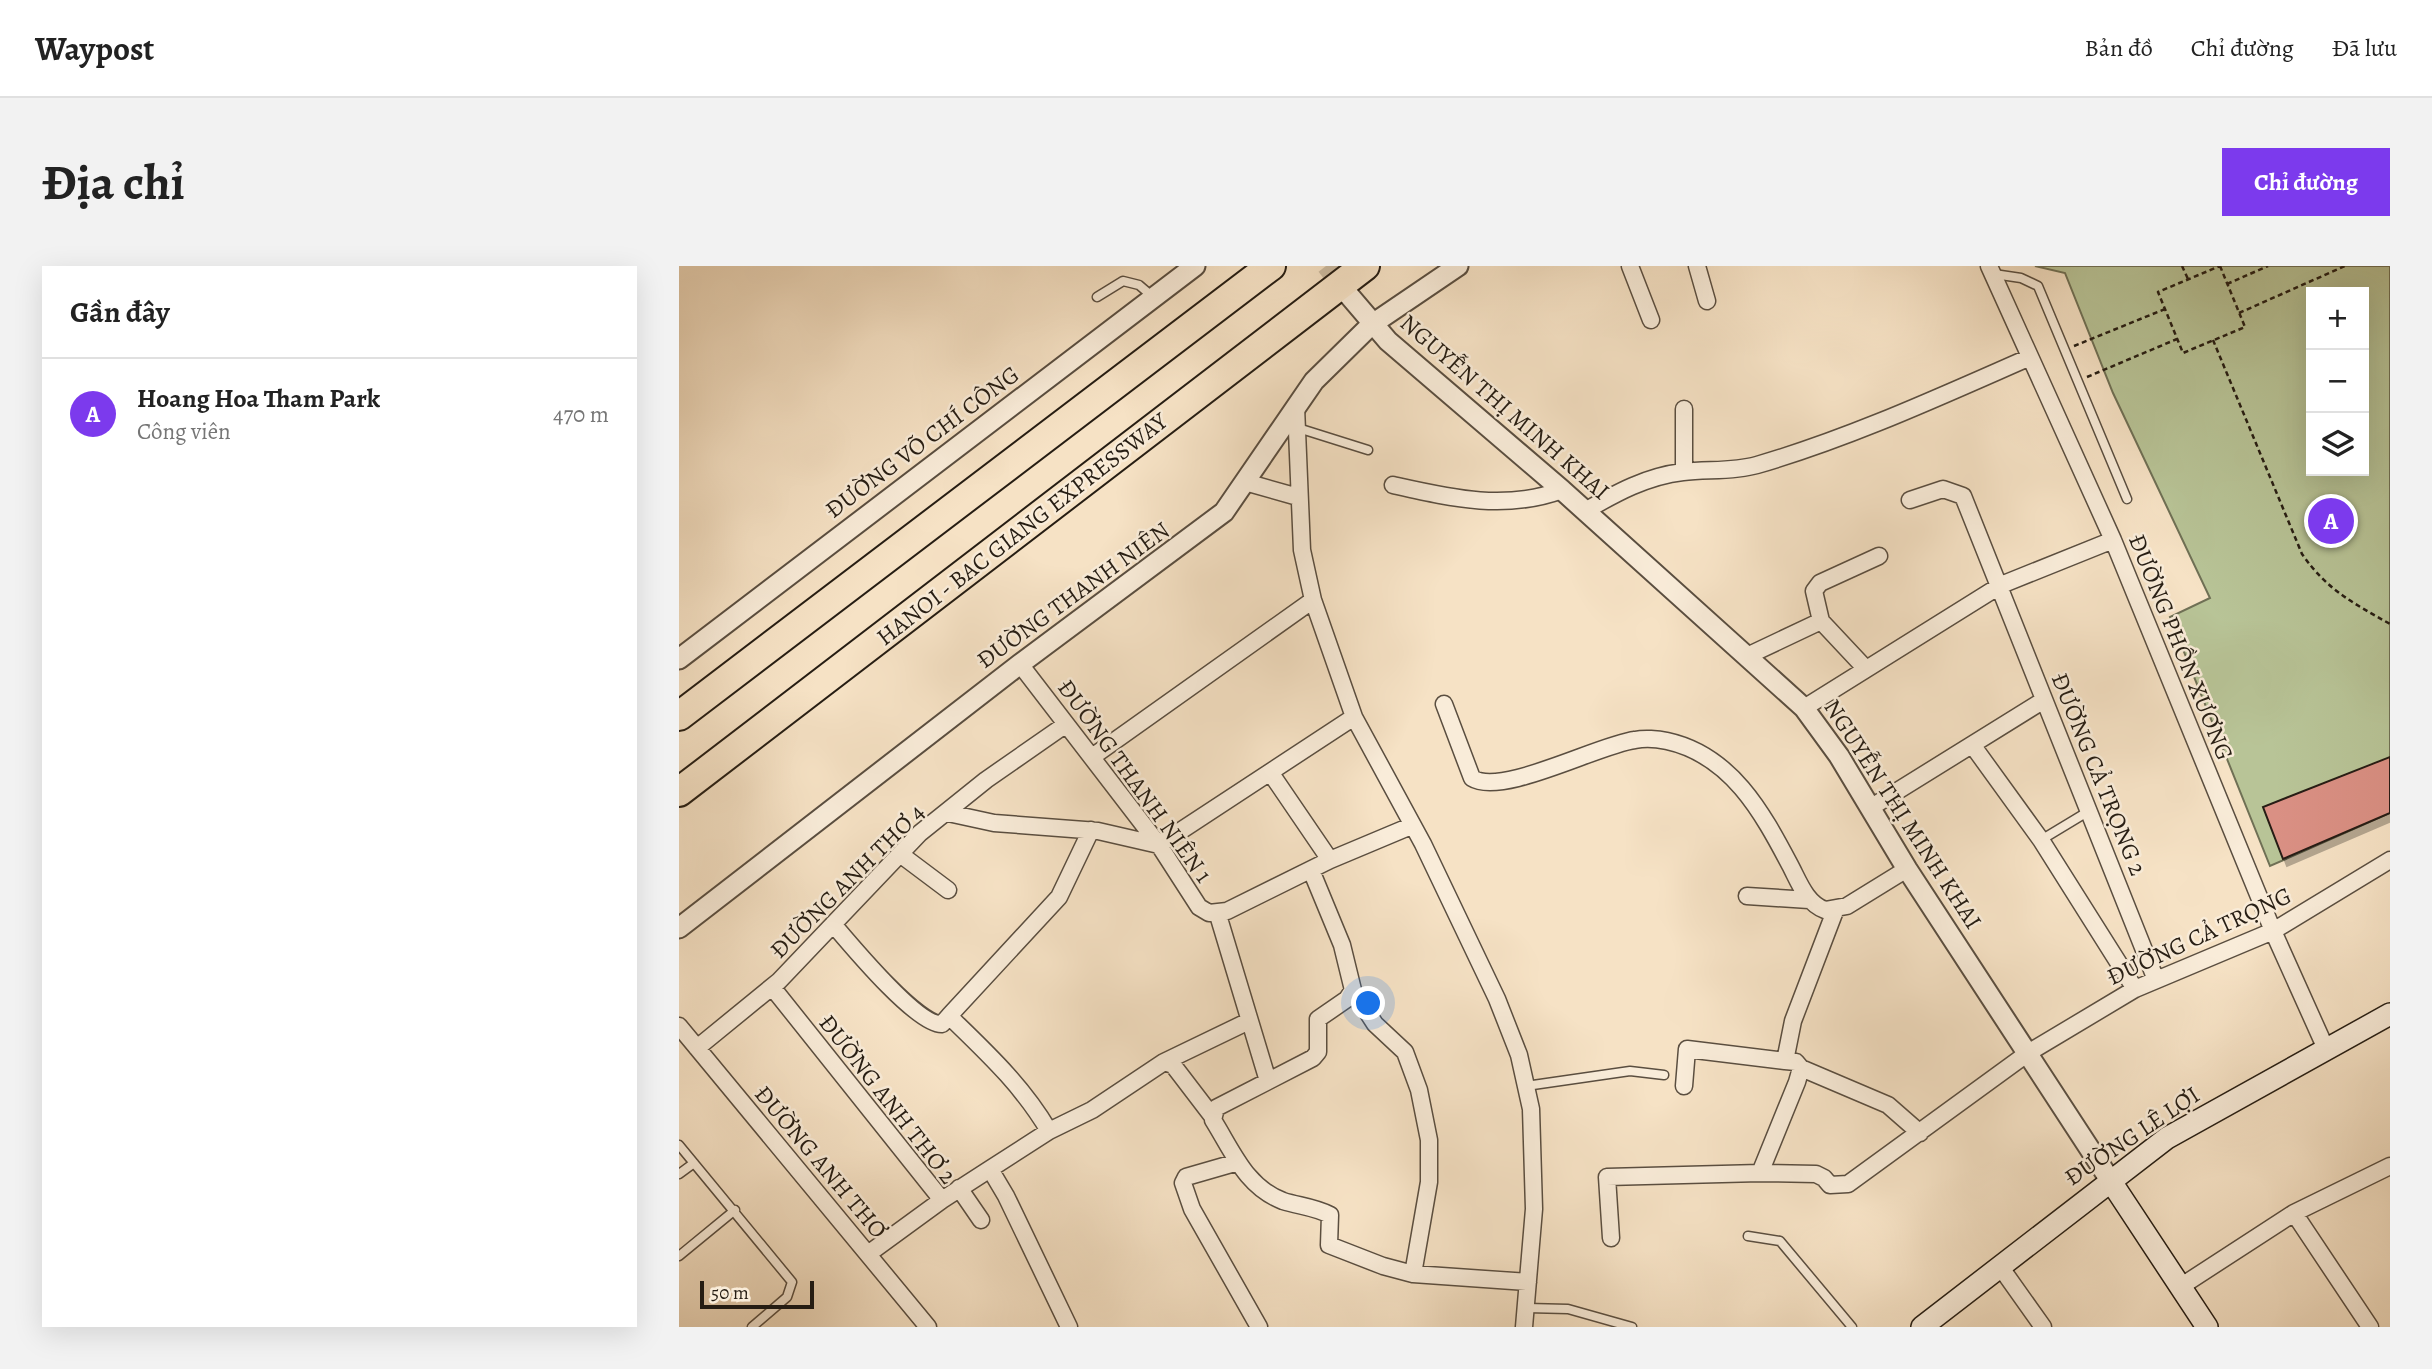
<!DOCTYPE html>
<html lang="vi">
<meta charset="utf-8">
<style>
body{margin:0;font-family:Alegreya,serif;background:#f2f2f2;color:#222}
.controls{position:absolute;right:21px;top:21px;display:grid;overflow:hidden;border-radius:0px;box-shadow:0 7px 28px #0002}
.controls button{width:63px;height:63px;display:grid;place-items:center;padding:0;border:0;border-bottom:2px solid #e0e0e0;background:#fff;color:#222;font:35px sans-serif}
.scale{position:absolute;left:21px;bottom:18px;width:114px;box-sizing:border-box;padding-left:7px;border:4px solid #261d13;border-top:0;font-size:19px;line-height:24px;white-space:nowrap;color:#261d13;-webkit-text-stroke:5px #f9ecd9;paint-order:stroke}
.you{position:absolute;left:690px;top:738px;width:24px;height:24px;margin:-18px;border:5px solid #fff;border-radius:50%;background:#1a73e8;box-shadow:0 0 0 10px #1a73e833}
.badge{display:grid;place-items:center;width:46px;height:46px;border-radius:50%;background:#7c3aed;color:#fff;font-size:23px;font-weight:700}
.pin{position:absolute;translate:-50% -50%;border:4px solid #fff;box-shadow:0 2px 7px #0006}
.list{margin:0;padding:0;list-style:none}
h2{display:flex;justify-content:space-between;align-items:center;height:91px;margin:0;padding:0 28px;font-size:30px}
h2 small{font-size:23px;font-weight:400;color:#767676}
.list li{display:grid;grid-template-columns:46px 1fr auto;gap:21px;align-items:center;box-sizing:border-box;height:112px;padding:0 28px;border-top:2px solid #e0e0e0}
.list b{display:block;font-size:26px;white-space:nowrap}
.list p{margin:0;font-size:23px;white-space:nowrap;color:#767676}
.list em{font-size:23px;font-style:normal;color:#767676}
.icon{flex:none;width:38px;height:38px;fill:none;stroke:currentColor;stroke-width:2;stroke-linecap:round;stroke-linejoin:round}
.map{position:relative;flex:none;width:1711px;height:1061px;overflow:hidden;border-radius:0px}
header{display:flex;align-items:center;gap:42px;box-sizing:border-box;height:98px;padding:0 35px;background:#fff;border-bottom:2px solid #e0e0e0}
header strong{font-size:33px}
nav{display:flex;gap:38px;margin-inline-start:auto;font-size:24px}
.intro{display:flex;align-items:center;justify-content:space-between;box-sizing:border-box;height:168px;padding:0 42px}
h1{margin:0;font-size:49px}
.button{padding:18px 32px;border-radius:0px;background:#7c3aed;color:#fff;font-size:24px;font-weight:700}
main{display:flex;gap:42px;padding:0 42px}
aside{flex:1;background:#fff;border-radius:0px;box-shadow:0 7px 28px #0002}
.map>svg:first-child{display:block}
.green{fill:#b8c497;stroke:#6f7055;stroke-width:2;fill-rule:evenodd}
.building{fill:#da9084;stroke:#261d13;stroke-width:2;filter:url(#shadow)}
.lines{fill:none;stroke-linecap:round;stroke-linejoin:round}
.tertiary-tunnel{stroke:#ccbba1;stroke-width:19;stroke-dasharray:19 10;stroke-linecap:butt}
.service-casing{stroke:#5a4e40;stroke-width:11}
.minor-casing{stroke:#5a4e40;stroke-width:19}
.tertiary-casing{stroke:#5a4e40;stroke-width:23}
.secondary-casing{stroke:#261d13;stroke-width:24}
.motorway-casing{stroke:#261d13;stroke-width:32}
.path{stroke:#261d13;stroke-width:2.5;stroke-dasharray:5 3.5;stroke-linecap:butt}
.service{stroke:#f9ecd9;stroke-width:8}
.minor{stroke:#f9ecd9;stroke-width:16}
.tertiary{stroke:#f9ecd9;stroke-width:19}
.secondary{stroke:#f9ecd9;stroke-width:21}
.motorway{stroke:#f6e2c5;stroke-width:28}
.labels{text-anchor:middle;stroke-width:5;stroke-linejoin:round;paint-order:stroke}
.street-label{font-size:24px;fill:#261d13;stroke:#f9ecd9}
</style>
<header>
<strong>Waypost</strong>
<nav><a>Bản đồ</a><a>Chỉ đường</a><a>Đã lưu</a></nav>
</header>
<div class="intro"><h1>Địa chỉ</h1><a class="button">Chỉ đường</a></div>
<main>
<aside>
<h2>Gần đây<small></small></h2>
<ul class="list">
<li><span class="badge">A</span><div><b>Hoang Hoa Tham Park</b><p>Công viên</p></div><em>470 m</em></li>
</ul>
</aside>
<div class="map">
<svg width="1711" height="1061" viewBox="0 0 1711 1061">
<defs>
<filter id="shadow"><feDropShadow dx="4" dy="7" stdDeviation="0" flood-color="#0004"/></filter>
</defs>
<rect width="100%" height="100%" fill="#f6e2c5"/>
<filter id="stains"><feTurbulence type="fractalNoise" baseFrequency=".00286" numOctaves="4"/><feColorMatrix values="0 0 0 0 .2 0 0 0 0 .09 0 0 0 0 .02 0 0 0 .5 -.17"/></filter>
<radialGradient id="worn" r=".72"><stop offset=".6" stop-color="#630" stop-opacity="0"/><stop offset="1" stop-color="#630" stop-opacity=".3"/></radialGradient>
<!-- green -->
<path class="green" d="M1356,0H1711V547L1591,600L1491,351L1531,332L1434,127L1386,7ZM1632,26H1685V205H1632Z"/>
<!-- building -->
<path class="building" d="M1711,491V547L1604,593L1584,541Z"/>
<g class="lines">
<!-- tertiary-tunnel -->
<path class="tertiary-tunnel" d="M647,0L668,27"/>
<!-- service casing -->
<g class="service-casing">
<path id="service" d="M1315,8L1342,12L1359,20L1448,233
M418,31L444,15L460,19L474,31
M619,162L689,184
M1362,574L1410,545
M847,820L951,805L985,809
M0,879L113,1016L108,1031L73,1061
M0,908L15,897
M1069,970L1101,975L1173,1061
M0,990L56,944
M848,1042L889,1043L953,1061"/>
</g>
<!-- minor casing -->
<g class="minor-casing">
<path id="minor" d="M951,0L972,54
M1018,0L1028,35
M1310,0L1434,274L1594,665L1647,783
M617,141L623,284L634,334L675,451L744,578L818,733L840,789L852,843L855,943L845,1061
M1005,206V143
M566,216L619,231
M714,219C772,232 826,245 883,224
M1231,234L1264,223L1284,230L1477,714
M906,245C937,227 968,210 1004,206C1028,203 1054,206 1078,199C1171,172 1260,131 1349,92
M1068,390L1142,355
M341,398L480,579L520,641L530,647L548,645L651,594L732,560
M1187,403L1142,355L1135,325L1141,317L1200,290
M765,438L793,512C823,531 921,478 956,474C965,472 979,473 988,475C1052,489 1083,546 1111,599C1120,616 1127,637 1146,644L1168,640L1228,603
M1125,442L1322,319L1434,274
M1294,480L1362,574L1456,723
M413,491L634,334
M591,506L651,594
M1191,542L1365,434
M269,547L315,557L419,565L480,579L675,451
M221,588L269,624
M632,604L663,679L674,724L668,733L639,753V786L634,792L537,842L534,854C554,886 567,921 604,935C620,940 636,941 651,949L650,979L704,1000L734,1008L849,1016
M1068,630L1130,634
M539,649L589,815
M154,658C171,678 239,760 263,758L270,750C307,786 343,819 370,865L311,903
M93,721L263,934L189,988
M674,724L696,758L726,786L740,824L750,874V916L734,1008
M270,750L380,631L412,564
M0,760L249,1061
M18,782L100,715L241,567L307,514L386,459
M485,796L570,755
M1122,802L1209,839L1241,867
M1005,820L1008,783L1106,795
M370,865L413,844L485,796L494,799L533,850
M559,896L507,911L504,917L513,943L580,1061
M1081,907L1118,816L1122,802L1117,796L1106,795L1114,755L1156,645
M280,922L302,954
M263,934L311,903L327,930L390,1061
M1615,947L1691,1061
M932,972L928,911L1081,907L1137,908L1145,912L1151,919L1169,918L1349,787L1456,723L1594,665L1711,594
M1320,999L1364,1061
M1501,1021L1615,947L1711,900"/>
</g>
<!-- tertiary casing -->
<g class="tertiary-casing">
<path id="tertiary" d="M668,27L709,75L883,224L1125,442L1160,490L1228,603L1431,914
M0,393L516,0
M0,662L341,398L545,246L635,115L692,59L779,0"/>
</g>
<!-- secondary casing -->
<g class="secondary-casing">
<path id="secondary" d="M1431,914L1528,1061
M1243,1061L1488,872L1711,748"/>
</g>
<!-- motorway casing -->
<g class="motorway-casing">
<path id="motorway" d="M0,450L592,0
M0,526L686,0"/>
</g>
<!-- path -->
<path class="path" d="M1503,0L1509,13
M1541,0L1566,61L1504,87L1479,26Z
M1548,18L1589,0
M1560,47L1666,0
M1534,74L1623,288C1648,324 1674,337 1711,358
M1395,80L1486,43
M1408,111L1498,73"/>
<!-- service -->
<use href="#service" class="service"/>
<!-- minor -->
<use href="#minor" class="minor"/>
<!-- tertiary -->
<use href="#tertiary" class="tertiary"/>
<!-- secondary -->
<use href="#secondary" class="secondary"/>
<!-- motorway -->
<use href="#motorway" class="motorway"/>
</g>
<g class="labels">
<!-- street labels -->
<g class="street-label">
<text transform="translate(826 141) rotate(41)" y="8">NGUYỄN THỊ MINH KHAI</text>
<text transform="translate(243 176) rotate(-37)" y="8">ĐƯỜNG VÕ CHÍ CÔNG</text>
<text transform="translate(343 263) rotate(-38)" y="8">HANOI - BAC GIANG EXPRESSWAY</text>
<text transform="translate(394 329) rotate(-36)" y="8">ĐƯỜNG THANH NIÊN</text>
<text transform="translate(1502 381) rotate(68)" y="8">ĐƯỜNG PHỒN XƯƠNG</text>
<text transform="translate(1420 508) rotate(68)" y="8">ĐƯỜNG CẢ TRỌNG 2</text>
<text transform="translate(456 515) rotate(54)" y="8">ĐƯỜNG THANH NIÊN 1</text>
<text transform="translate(1224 548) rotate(57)" y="8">NGUYỄN THỊ MINH KHAI</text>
<text transform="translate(168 615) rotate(-45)" y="8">ĐƯỜNG ANH THƠ 4</text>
<text transform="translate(1520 670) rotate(-25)" y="8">ĐƯỜNG CẢ TRỌNG</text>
<text transform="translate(209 833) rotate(52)" y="8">ĐƯỜNG ANH THƠ 2</text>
<text transform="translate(1453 870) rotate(-34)" y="8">ĐƯỜNG LÊ LỢI</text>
<text transform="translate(142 896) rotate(50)" y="8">ĐƯỜNG ANH THƠ</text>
</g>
</g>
<rect width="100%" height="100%" filter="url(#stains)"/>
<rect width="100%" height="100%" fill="url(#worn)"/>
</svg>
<div class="controls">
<button>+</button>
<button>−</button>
<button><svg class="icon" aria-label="layers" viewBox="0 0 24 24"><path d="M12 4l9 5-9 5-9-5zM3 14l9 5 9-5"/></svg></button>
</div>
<div class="scale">50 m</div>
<div class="you"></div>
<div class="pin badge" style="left:1652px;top:255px">A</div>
</div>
</main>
